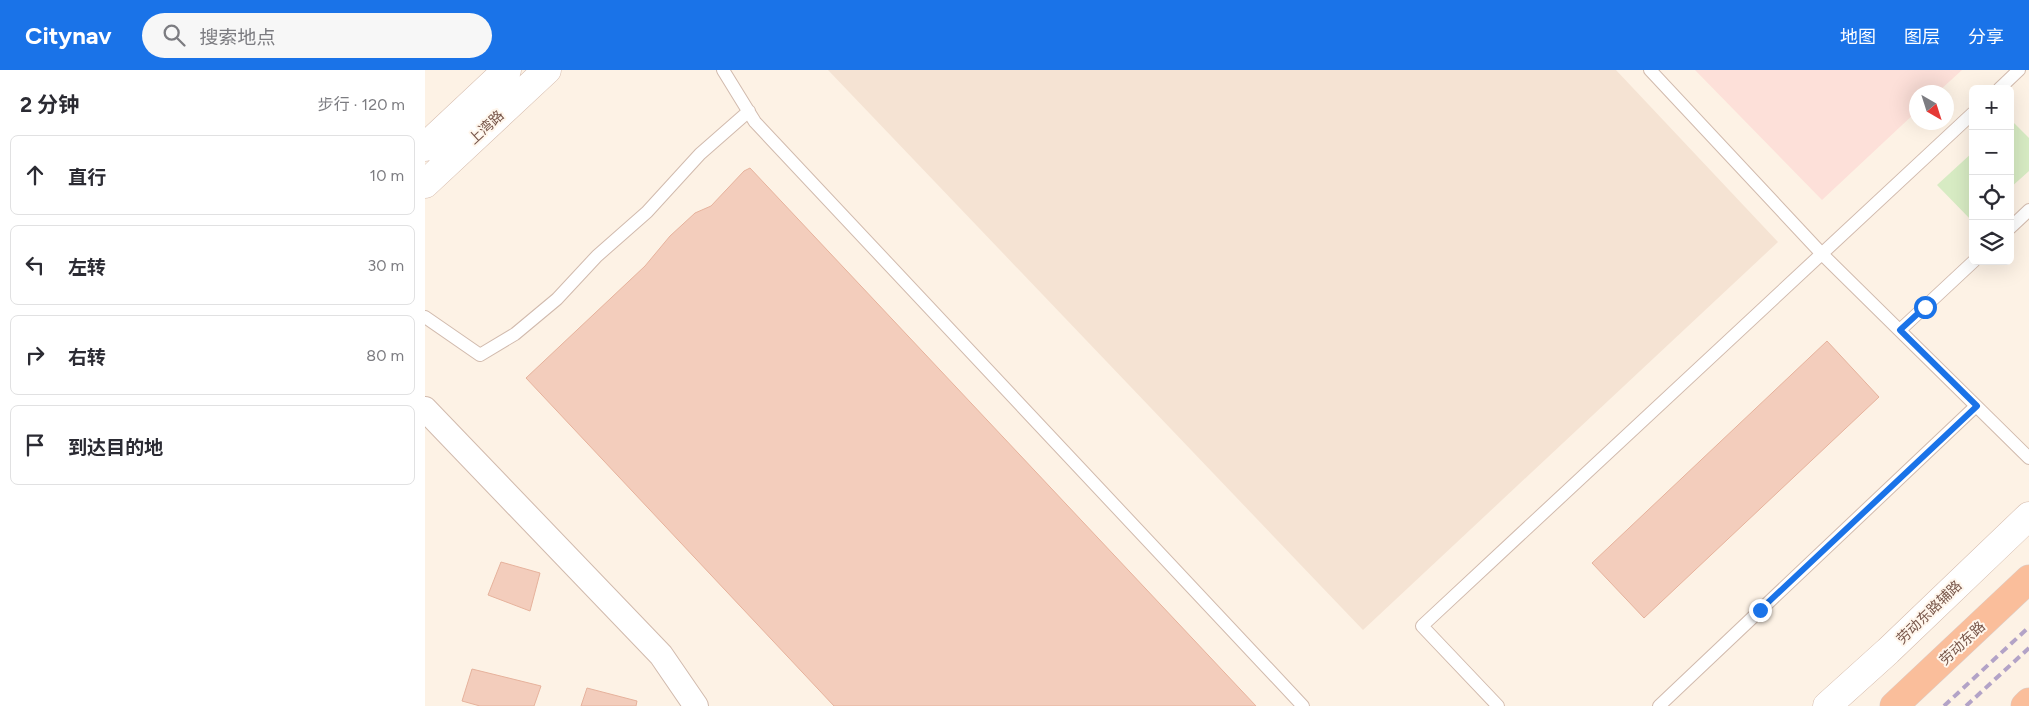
<!DOCTYPE html>
<html lang="zh">
<meta charset="utf-8">
<style>
body{margin:0;font-family:Figtree,"Noto Sans SC",sans-serif;background:#f7f7f7;color:#2b2b33}
.controls{position:absolute;right:15px;top:15px;display:grid;overflow:hidden;border-radius:8px;box-shadow:0 5px 20px #0002}
.controls button{width:45px;height:45px;display:grid;place-items:center;padding:0;border:0;border-bottom:1px solid #e1e1e2;background:#fff;color:#2b2b33;font:25px sans-serif}
.compass{position:absolute;left:1484px;top:15px;width:45px;height:45px;border-radius:50%;background:#fff;box-shadow:0 5px 20px #0002;rotate:141deg}
.stop{position:absolute;width:15px;height:15px;margin:-11px;border:4px solid #1a73e8;border-radius:50%;background:#fff}
.stop.end{background:#1a73e8;border-color:#fff;box-shadow:0 1px 5px #0008}
.list{margin:0;padding:0;list-style:none}
h2{display:flex;justify-content:space-between;align-items:center;height:65px;margin:0;padding:0 20px;font-size:21px}
h2 small{font-size:16px;font-weight:400;color:#7c7c81}
.list li{display:grid;grid-template-columns:32px 1fr auto;gap:15px;align-items:center;box-sizing:border-box;height:80px;margin:0 10px 10px;padding:0 10px;border:1px solid #e1e1e2;border-radius:8px}
.list b{display:block;font-size:19px;white-space:nowrap}
.list em{font-size:16px;font-style:normal;color:#7c7c81}
.icon{flex:none;width:28px;height:28px;fill:none;stroke:currentColor;stroke-width:2;stroke-linecap:round;stroke-linejoin:round}
.map{position:relative;flex:none;width:1604px;height:636px;overflow:hidden}
header{display:flex;align-items:center;gap:30px;box-sizing:border-box;height:70px;padding:0 25px;background:#1a73e8;color:#fff}
header strong{font-size:24px}
nav{display:flex;gap:28px;margin-inline-start:auto;font-size:18px}
.search{width:350px;height:45px;background:#f7f7f7;display:flex;align-items:center;gap:12px;box-sizing:border-box;padding:0 18px;border-radius:28px;color:#7c7c81;font-size:19px}
main{display:flex}
aside{flex:1;background:#fff}
.map>svg:first-child{display:block}
.residential{fill:#f5e3d3}
.commercial{fill:#fde0d9}
.green{fill:#d7ebc3}
.building{fill:#f3cdbc;stroke:#e6b29c}
.lines{fill:none;stroke-linecap:round;stroke-linejoin:round}
.service-casing{stroke:#d1baad;stroke-width:14}
.minor-casing{stroke:#d1baad;stroke-width:26}
.secondary-casing{stroke:#d4baab;stroke-width:29}
.trunk-casing{stroke:#d9cfcc;stroke-width:29}
.service{stroke:#fff;stroke-width:12}
.minor{stroke:#fff;stroke-width:24}
.secondary{stroke:#fff;stroke-width:28}
.trunk{stroke:#fabe9b;stroke-width:28}
.rail{stroke:#b3a3c7;stroke-width:4;stroke-dasharray:8 5;stroke-linecap:butt}
.route{stroke:#1a73e8;stroke-width:6}
.labels{text-anchor:middle;stroke-width:4;stroke-linejoin:round;paint-order:stroke}
.street-label{font-size:14px;fill:#775549;stroke:#fff6ec}
</style>
<header>
<strong>Citynav</strong>
<div class="search"><svg class="icon" aria-label="search" viewBox="0 0 24 24"><circle cx="10" cy="10" r="6"/><path d="M15 15l6 6"/></svg>搜索地点</div>
<nav><a>地图</a><a>图层</a><a>分享</a></nav>
</header>
<main>
<aside>
<h2>2 分钟<small>步行 · 120 m</small></h2>
<ul class="list">
<li><svg class="icon" aria-label="ahead" viewBox="0 0 24 24"><path d="M12 20V5M6 11l6-6 6 6"/></svg><div><b>直行</b></div><em>10 m</em></li>
<li><svg class="icon" aria-label="left" viewBox="0 0 24 24"><path d="M17 20v-9H6M10 6l-5 5 5 5"/></svg><div><b>左转</b></div><em>30 m</em></li>
<li><svg class="icon" aria-label="right" viewBox="0 0 24 24"><path d="M7 20v-9h11M14 6l5 5-5 5"/></svg><div><b>右转</b></div><em>80 m</em></li>
<li><svg class="icon" aria-label="arrive" viewBox="0 0 24 24"><path d="M6 21V4h12l-3 4 3 4H6"/></svg><div><b>到达目的地</b></div></li>
</ul>
</aside>
<div class="map">
<svg width="1604" height="636" viewBox="0 0 1604 636">
<rect width="100%" height="100%" fill="#fdf2e5"/>
<!-- residential -->
<path class="residential" d="M403,0H1191L1353,172L938,560Z"/>
<!-- commercial -->
<path class="commercial" d="M1270,0H1537L1513,22H1492L1491,42L1397,130Z"/>
<!-- green -->
<path class="green" d="M1585,49L1604,68V101L1585,118Z
M1548,82V152L1512,115Z"/>
<!-- building -->
<path class="building" d="M325,98L831,636H409L101,308L220,196L245,166L270,143L286,136L319,101Z
M1402,271L1454,327L1219,548L1167,493Z
M76,492L115,503L105,541L63,525Z
M47,599L116,616L109,636H55L37,631Z
M162,618L212,631L211,636H156Z"/>
<g class="lines">
<!-- service casing -->
<g class="service-casing">
<path id="service" d="M298,0L330,52L878,636
M1225,0L1397,184L1604,388
M1574,19L1594,0
M1585,158L1604,140
M0,247L55,285L90,264L132,229L172,186L222,142L275,84L324,41
M1475,260L1549,191
M1073,636L997,556L1548,43
M1234,636L1551,336"/>
</g>
<!-- minor casing -->
<g class="minor-casing">
<path id="minor" d="M0,339L236,585L271,636"/>
</g>
<!-- secondary casing -->
<g class="secondary-casing">
<path id="secondary" d="M0,77L82,0
M0,114L122,0
M1402,636L1463,581L1604,446"/>
</g>
<!-- trunk casing -->
<g class="trunk-casing">
<path id="trunk" d="M1469,636L1604,509
M1600,636L1604,632"/>
</g>
<!-- service -->
<use href="#service" class="service"/>
<!-- minor -->
<use href="#minor" class="minor"/>
<!-- secondary -->
<use href="#secondary" class="secondary"/>
<!-- trunk -->
<use href="#trunk" class="trunk"/>
<!-- rail -->
<path class="rail" d="M1519,636L1604,557
M1541,636L1604,578"/>
</g>
<g class="lines">
<!-- route -->
<path class="route" d="M1335,540L1552,336L1475,260L1500,237"/>
</g>
<g class="labels">
<!-- street labels -->
<g class="street-label">
<text transform="translate(61 57) rotate(-43)" y="5">上湾路</text>
<text transform="translate(1504 542) rotate(-44)" y="5">劳动东路辅路</text>
<text transform="translate(1537 573) rotate(-43)" y="5">劳动东路</text>
</g>
</g>
</svg>
<div class="controls">
<button>+</button>
<button>−</button>
<button><svg class="icon" aria-label="locate" viewBox="0 0 24 24"><circle cx="12" cy="12" r="6"/><path d="M12 2v4M12 18v4M2 12h4M18 12h4"/></svg></button>
<button><svg class="icon" aria-label="layers" viewBox="0 0 24 24"><path d="M12 4l9 5-9 5-9-5zM3 14l9 5 9-5"/></svg></button>
</div>
<svg class="compass" viewBox="-18 -18 36 36"><path d="M0-13l5 13h-10z" fill="#e53935"/><path d="M0 13l5-13h-10z" fill="#7c7c81"/></svg>
<div class="stop" style="left:1500px;top:237px"></div>
<div class="stop end" style="left:1335px;top:540px"></div>
</div>
</main>
